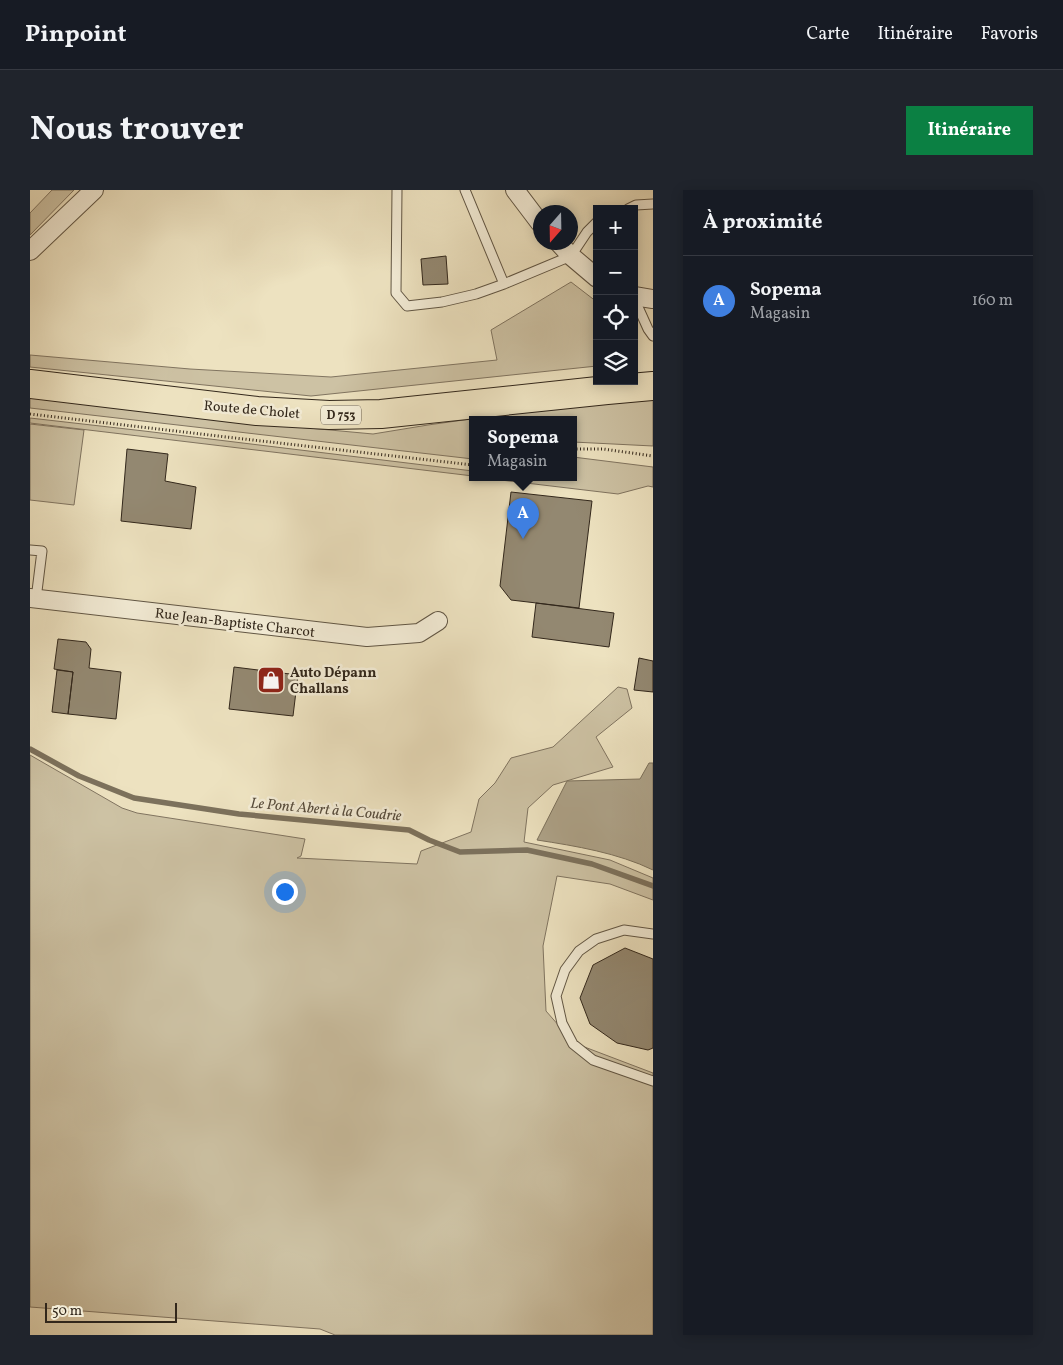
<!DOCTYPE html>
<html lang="fr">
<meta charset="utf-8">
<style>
body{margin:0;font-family:Vollkorn,serif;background:#20242c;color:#f1f3f6}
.controls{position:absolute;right:15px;top:15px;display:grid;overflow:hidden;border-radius:0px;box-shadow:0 2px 12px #0003}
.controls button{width:45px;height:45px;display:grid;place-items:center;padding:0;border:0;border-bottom:1px solid #363941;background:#171b24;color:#f1f3f6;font:25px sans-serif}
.compass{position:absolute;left:503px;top:15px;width:45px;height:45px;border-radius:50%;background:#171b24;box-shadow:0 2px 12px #0003;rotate:200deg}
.scale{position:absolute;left:15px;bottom:12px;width:132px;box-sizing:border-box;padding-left:5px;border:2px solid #32271b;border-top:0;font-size:14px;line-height:18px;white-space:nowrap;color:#32271b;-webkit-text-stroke:4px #f3ecd6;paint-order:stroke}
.you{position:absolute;left:254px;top:701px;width:18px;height:18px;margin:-12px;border:4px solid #fff;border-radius:50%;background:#1a73e8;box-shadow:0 0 0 8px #1a73e833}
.badge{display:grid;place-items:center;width:32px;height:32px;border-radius:50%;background:#0b8043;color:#fff;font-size:16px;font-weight:700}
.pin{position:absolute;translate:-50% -41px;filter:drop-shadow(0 1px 2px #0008)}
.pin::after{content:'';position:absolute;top:26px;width:18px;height:15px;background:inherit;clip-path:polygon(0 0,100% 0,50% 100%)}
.popup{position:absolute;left:439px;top:226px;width:108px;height:65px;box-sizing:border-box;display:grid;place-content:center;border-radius:0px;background:#171b24;filter:drop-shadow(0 1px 4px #0005);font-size:16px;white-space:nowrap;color:#9ea1a6}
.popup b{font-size:19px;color:#f1f3f6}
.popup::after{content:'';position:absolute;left:50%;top:100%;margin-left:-10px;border:10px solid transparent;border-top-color:#171b24}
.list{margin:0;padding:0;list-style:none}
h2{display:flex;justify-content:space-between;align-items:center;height:65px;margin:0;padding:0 20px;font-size:21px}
h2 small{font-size:16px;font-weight:400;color:#9ea1a6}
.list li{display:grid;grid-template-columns:32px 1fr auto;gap:15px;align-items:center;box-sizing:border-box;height:90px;padding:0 20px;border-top:1px solid #363941}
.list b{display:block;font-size:19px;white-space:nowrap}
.list p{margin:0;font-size:16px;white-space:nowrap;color:#9ea1a6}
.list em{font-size:16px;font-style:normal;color:#9ea1a6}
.icon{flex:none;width:28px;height:28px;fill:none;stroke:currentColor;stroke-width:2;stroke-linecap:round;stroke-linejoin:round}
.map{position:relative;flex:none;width:623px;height:1145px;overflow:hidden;border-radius:0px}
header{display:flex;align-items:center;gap:30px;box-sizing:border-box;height:70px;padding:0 25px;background:#171b24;border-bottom:1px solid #363941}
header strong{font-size:24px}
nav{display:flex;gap:28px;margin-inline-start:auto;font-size:18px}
.intro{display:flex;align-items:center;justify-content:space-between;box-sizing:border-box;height:120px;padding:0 30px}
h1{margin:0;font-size:35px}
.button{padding:12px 22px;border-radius:0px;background:#0b8043;color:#fff;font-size:18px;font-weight:700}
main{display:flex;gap:30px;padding:0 30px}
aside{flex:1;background:#171b24;border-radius:0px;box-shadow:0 2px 12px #0003}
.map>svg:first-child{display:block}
.green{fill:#cdc2a4;stroke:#807460}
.water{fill:#ada288;stroke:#7c715c}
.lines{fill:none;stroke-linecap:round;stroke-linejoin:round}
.stream{stroke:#7c715c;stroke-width:5.5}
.building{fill:#938871;stroke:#32271b}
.service-casing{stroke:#615644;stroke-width:11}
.minor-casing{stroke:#615644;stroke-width:20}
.primary-casing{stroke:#32271b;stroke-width:30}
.path{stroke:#32271b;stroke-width:3;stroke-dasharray:1 2.5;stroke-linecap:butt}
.service{stroke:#f3ecd6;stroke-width:9}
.minor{stroke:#f3ecd6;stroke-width:18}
.primary{stroke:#ede2c0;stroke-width:28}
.labels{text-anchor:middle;stroke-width:5;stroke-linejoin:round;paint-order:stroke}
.shield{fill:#f3ecd6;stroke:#6c6253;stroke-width:1}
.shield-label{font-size:12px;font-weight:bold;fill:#32271b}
.street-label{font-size:14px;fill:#32271b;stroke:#f3ecd6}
.poi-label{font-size:14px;font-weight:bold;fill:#32271b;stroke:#f3ecd6;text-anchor:start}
.water-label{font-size:15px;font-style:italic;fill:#574c3c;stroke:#f3ecd6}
</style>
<header>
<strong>Pinpoint</strong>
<nav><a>Carte</a><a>Itinéraire</a><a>Favoris</a></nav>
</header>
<div class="intro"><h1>Nous trouver</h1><a class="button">Itinéraire</a></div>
<main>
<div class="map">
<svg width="623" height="1145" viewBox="0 0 623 1145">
<rect width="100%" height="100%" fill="#ede2c0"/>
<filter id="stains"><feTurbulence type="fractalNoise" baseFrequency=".004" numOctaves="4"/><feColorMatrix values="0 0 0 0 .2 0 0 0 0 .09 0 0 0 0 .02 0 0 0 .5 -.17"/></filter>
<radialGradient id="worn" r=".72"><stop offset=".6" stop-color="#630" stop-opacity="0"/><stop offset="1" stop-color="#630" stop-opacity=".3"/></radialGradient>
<!-- green -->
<path class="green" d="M22,0H44L0,45V23Z
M541,92L567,112V176L281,206L0,177V165L160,179L301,187L467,170L461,140Z
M0,204L257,236L343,244L398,235L533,216L623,209V256L543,252V230H443V269L0,218Z
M0,228L114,241L443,281V286L0,233Z
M0,234L54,240L44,315L0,310Z
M543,267L623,277V297L618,296L588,304L454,288H543Z
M588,497L597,499L602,518L566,547L583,577L523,595L498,618L494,652L580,670L623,688V710L580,694L527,686L513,756L516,821L544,853L623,883V1145H305L290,1139L0,1117V565L92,618L107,623L275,649L271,666L267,668L387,674L391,661L441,642L449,609L465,593L481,568L523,557Z"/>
<!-- water -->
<path class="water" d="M619,573H623V680C588,663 546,656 507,650L537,591L610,589Z"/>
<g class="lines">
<!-- stream -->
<path class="stream" d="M0,559L49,586L104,608L209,624L379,640L399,650L430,662L497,660L562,674L623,696"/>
</g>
<!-- building -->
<path class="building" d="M416,66L418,94L393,95L391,69Z
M97,259L138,264L135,291L166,297L161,339L91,331Z
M481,302L562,311L549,418L481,410L470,396Z
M506,413L584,423L579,457L502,447Z
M28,449L56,452L61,459L59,478L91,482L86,529L38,524L43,482L24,479Z
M609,468L623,471V502L604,500Z
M204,477L268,485L263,526L199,519Z
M27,480L43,482L38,524L22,522Z
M595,758L623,769V858L618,860L587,853L560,834L550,808L563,775Z"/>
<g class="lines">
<!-- service casing -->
<g class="service-casing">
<path id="service" d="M367,0L366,103L377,116L412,112L446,104L474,94L541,66L557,42L567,32
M435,0L474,94
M598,19L606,15L623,14
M604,108L618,139L623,146
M0,360L12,361L6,409
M623,744L594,740L566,749L549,761L535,780L526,806L532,833L543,854L563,870L623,891"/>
</g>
<!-- minor casing -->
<g class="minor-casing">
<path id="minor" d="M485,0L510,33
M528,52L541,66L567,88
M0,61L64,0
M604,106L623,109
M0,408L337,447L389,443L408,431"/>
</g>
<!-- primary casing -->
<g class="primary-casing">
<path id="primary" d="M0,194L227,221L299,225L351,224L577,200L623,196"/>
</g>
<!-- path -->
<path class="path" d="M0,224L205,248L443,275
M543,259H573L623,266"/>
<!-- service -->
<use href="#service" class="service"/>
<!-- minor -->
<use href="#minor" class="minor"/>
<!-- primary -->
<use href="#primary" class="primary"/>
</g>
<!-- icons -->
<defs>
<g id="shop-square" transform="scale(1.4375)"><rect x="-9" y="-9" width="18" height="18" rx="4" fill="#8f2418" stroke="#f3ecd6"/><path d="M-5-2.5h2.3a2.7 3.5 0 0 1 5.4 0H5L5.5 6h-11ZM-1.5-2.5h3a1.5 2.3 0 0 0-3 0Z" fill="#fff"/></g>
</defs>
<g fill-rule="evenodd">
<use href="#shop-square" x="241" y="490"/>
</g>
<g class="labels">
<!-- shield labels -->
<rect class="shield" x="291" y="215.5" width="40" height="19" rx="4"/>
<g class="shield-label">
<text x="311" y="229">D 753</text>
</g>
<!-- street labels -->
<g class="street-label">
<text transform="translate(222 219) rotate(5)" y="5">Route de Cholet</text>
<text transform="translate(205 432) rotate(7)" y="5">Rue Jean-Baptiste Charcot</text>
</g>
<!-- poi labels -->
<g class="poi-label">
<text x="260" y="487">Auto Dépann<tspan x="260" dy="16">Challans</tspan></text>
</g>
<!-- water labels -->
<g class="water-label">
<text transform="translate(296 619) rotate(5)" y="5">Le Pont Abert à la Coudrie</text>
</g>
</g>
<rect width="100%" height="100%" filter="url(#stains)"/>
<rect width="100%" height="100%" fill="url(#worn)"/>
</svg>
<div class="controls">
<button>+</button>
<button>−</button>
<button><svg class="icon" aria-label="locate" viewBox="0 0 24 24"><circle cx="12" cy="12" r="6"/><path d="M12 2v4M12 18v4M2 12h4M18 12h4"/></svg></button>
<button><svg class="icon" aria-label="layers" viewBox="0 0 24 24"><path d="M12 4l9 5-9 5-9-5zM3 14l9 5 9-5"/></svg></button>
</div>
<svg class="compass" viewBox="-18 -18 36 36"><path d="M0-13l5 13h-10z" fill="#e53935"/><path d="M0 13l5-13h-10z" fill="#9ea1a6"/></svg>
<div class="scale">50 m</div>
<div class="you"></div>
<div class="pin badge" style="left:493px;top:349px;background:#3f7fe0">A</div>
<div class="popup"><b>Sopema</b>Magasin</div>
</div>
<aside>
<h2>À proximité<small></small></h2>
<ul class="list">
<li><span class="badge" style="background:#3f7fe0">A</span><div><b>Sopema</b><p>Magasin</p></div><em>160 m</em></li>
</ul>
</aside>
</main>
